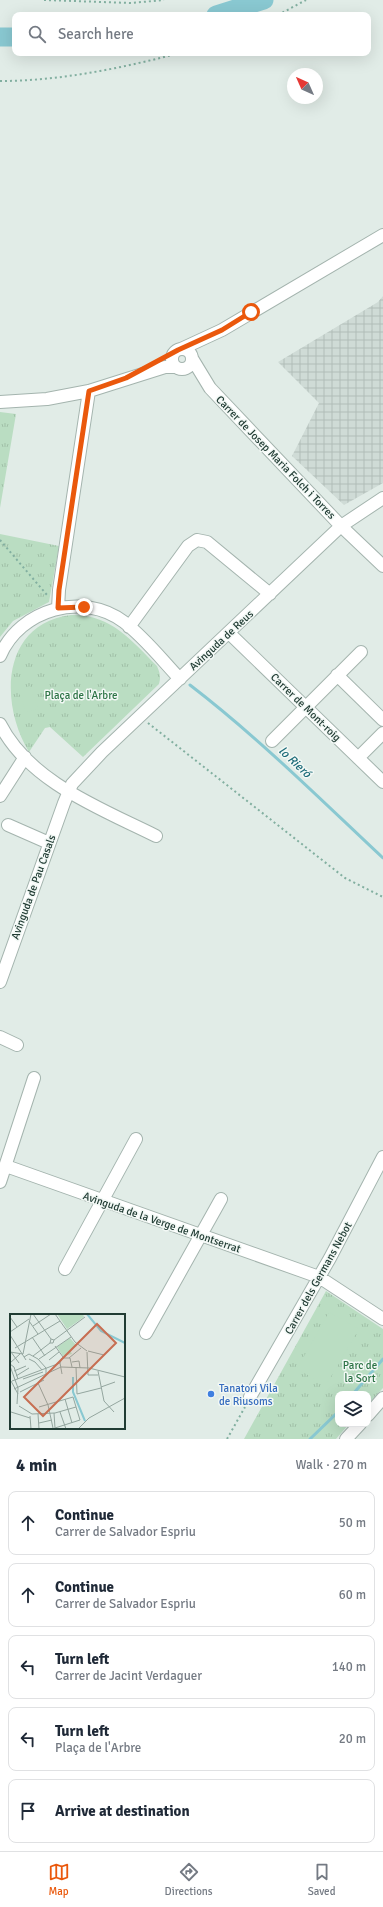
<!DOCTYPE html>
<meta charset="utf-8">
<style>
body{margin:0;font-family:Signika,sans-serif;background:#f2f2f3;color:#1f2937}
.controls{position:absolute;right:12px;bottom:12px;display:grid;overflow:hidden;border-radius:8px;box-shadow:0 4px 16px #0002}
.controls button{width:36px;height:36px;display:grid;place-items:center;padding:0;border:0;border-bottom:1px solid #e0e1e3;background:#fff;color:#1f2937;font:20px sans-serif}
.compass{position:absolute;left:287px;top:68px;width:36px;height:36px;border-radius:50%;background:#fff;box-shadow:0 4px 16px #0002;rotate:315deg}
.stop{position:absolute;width:12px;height:12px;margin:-9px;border:3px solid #ea580c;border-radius:50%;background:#fff}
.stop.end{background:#ea580c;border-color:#fff;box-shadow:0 1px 4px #0008}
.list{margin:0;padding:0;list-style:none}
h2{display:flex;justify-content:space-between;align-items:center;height:52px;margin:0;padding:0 16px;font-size:17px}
h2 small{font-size:13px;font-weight:400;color:#747a83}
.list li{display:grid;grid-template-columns:26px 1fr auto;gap:12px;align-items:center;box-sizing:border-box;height:64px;margin:0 8px 8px;padding:0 8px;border:1px solid #e0e1e3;border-radius:8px}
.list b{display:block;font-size:15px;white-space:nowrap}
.list p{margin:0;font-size:13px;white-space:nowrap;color:#747a83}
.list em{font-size:13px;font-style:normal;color:#747a83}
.icon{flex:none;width:22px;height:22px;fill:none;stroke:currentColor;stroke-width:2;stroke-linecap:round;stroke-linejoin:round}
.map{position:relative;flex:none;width:383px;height:1439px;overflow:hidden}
.search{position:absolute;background:#fff;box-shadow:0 4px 16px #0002;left:12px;right:12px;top:12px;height:44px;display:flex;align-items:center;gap:10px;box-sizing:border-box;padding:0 14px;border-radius:8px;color:#747a83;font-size:15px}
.sheet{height:412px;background:#fff}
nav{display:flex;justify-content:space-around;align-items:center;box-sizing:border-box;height:56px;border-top:1px solid #e0e1e3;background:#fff;font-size:11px;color:#747a83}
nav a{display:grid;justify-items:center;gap:2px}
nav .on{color:#ea580c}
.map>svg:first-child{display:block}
.industrial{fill:url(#industrial-grid)}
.grass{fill:url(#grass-tufts)}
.garden{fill:#baddc2}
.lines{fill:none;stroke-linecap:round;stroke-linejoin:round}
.stream{stroke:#89c8d1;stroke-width:3}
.river{stroke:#89c8d1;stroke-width:19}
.minor-casing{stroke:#a4b4ae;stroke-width:14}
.path{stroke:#82afa0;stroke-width:2;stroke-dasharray:2 3;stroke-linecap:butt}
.minor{stroke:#fff;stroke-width:12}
.route{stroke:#ea580c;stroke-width:5}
.shop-dot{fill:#3f7fe0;stroke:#f2f8f5;stroke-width:1.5}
.labels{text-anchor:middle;stroke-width:3;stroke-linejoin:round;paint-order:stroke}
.street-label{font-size:11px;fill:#213c34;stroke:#f2f8f5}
.park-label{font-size:11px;fill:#2c7345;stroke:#f2f8f5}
.shop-label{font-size:11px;fill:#366cbe;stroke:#f2f8f5;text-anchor:start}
.water-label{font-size:12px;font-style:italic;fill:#1c6b78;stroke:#f2f8f5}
.inset-river{fill:none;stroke:#89c8d1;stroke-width:2}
.inset-road{fill:none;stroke:#94a69f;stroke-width:1}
.view{fill:#c76e52;fill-opacity:0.15;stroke:#c76e52;stroke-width:2}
.inset-edge{fill:none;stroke:#213c34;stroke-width:2}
</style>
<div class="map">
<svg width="383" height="1439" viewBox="0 0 383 1439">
<defs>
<pattern id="industrial-grid" width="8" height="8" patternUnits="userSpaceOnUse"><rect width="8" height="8" fill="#cfdbd6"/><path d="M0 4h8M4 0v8" fill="none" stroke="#b1bdb8"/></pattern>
<pattern id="grass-tufts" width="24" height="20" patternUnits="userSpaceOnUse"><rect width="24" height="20" fill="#baddc2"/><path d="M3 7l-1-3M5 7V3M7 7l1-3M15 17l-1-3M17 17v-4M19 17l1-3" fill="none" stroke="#a0bfa7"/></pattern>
</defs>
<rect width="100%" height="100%" fill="#e1ece7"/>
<!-- industrial -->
<path class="industrial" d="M383,296V483L344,505L292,456L319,403L278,362L378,302Z"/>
<!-- grass -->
<path class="grass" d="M0,412L16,414L0,508Z
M0,534L59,546L49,602L13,621L0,637Z
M71,615C111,614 131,640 157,666C160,673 161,677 159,684L83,757L50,727L45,728L29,752C0,705 0,624 71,615Z
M326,1291L383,1329V1388L368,1404V1394H338V1424H349L336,1439H244Z"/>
<!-- garden -->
<path class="garden" d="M30,686L38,709L26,712L18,690Z
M329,1312L359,1329L326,1385L297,1369Z"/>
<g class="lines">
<!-- stream -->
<path class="stream" d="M190,685C259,738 320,799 383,858
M353,1394L383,1359
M310,1439L338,1412"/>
<!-- river -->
<path class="river" d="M216,15L264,0
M0,37H15"/>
<!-- minor casing -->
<g class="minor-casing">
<path id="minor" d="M172 359a10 10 0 1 1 20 0a10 10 0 1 1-20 0Z
M181,349L222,330L383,235
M193,360L210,388L341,526L383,566
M0,402L47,399L89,391L165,367H176
M58,608L59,590L89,391
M129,627L188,546L197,540L207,542L270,594
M229,633L383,782
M0,656C20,609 83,591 124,622C145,638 162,660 180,679
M337,675L383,720
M0,724C29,782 102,809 156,836
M272,741L361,652
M358,758L383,733
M0,796L25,757
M8,825L49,843
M0,982L64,803L72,784L102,752L341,526L383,498
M0,1037L17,1045
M6,1166L319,1277L383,1319
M0,1182L34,1078
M65,1269L136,1139
M146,1333L221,1199
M250,1397L330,1258L383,1157
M368,1415L383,1398
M346,1439L360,1424"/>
</g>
<!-- path -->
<path class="path" d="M44,0L131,3L164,0
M278,15L306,0
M0,81C60,81 122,68 180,53
M0,540L47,595
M148,723L345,878L383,897
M227,1439L245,1407"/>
<!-- minor -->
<use href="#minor" class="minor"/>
</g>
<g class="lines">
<!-- route -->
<path class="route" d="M84,607L58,608L59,590L89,391L126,378L178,350L222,330L251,312"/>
</g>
<!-- markers -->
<circle class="shop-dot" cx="211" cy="1394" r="4"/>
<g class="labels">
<!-- street labels -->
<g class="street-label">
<text transform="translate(276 457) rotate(46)" y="4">Carrer de Josep Maria Folch i Torres</text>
<text transform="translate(221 640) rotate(-43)" y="4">Avinguda de Reus</text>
<text transform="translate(306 707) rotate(44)" y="4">Carrer de Mont-roig</text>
<text transform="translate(33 887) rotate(-70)" y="4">Avinguda de Pau Casals</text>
<text transform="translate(162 1222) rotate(19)" y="4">Avinguda de la Verge de Montserrat</text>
<text transform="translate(318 1278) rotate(-61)" y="4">Carrer dels Germans Nebot</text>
</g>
<!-- park labels -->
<g class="park-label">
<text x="81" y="699">Plaça de l'Arbre</text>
<text x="360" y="1369">Parc de<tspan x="360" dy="13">la Sort</tspan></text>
</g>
<!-- shop labels -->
<g class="shop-label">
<text x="219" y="1392">Tanatori Vila<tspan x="219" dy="13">de Riusoms</tspan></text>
</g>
<!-- water labels -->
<g class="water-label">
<text transform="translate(295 762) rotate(43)" y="4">lo Rieró</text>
</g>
</g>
<!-- overview -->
<g transform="translate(10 1314)">
<rect width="115" height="115" fill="#e1ece7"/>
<path d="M60,24L67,32L60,36L62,40L53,42L47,33Z" fill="#baddc2"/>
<path d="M47,0H73L74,3L57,15Z" fill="#baddc2"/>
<path class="inset-river" d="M77,0L91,17L115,29M63,63V78L75,107"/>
<path class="inset-road" d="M23,0L41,25L44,26L43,29H40L41,25M45,0L65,28L77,37M0,3L7,13M19,7L28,20M23,12L41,0M0,18L19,5M0,21L16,46M22,23L35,42M44,26L75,3M45,32L53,43M5,34L50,7M78,37L94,41M0,38L13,40M1,38L9,49M77,38L78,61H88M13,40L21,0M23,42L40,29M14,43L19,40L28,45L36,54V60M59,44L71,34M19,45L25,48L32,56M29,45L61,23M39,46L49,38M62,48L69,47L70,54M0,49L10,40M0,50L4,53L8,65M0,52L8,74L7,90M66,53L67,80L91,74M4,57L16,52M88,57L94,87L104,98M52,60L50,49L52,44H60L62,53M6,62L19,54M13,65L33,58M1,67L8,80M2,67L50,49M28,69L38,91L43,114M91,73L105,68M4,75L51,53L79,54L115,63M10,78L34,66M55,85L62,109M9,92L22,100L45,99L66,93M29,93L63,83L70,106L45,114M1,98L20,104M50,98L56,115M44,99L45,114M28,100L29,115M20,102L21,115M29,109L42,106M68,115L79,104L115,84"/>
<path class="view" d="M87,10L106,29L33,102L14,83Z"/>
<rect width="115" height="115" class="inset-edge"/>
</g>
</svg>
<div class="controls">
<button><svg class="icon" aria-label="layers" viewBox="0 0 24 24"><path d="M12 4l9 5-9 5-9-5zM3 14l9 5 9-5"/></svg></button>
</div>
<svg class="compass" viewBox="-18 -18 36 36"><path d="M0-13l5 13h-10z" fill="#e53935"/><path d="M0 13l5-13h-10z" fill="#747a83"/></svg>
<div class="stop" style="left:251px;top:312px"></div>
<div class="stop end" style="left:84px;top:607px"></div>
<div class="search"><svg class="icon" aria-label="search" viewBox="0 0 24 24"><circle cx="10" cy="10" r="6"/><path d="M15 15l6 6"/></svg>Search here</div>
</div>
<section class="sheet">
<h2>4 min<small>Walk · 270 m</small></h2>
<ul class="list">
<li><svg class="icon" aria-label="ahead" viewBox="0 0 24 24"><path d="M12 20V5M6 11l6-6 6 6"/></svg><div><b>Continue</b><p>Carrer de Salvador Espriu</p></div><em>50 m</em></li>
<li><svg class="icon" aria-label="ahead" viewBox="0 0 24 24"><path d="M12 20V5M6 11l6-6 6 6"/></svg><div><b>Continue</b><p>Carrer de Salvador Espriu</p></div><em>60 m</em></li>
<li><svg class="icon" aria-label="left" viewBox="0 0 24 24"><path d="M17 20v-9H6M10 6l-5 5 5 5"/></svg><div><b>Turn left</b><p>Carrer de Jacint Verdaguer</p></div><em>140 m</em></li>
<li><svg class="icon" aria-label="left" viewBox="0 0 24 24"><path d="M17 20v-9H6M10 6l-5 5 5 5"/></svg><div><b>Turn left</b><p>Plaça de l'Arbre</p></div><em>20 m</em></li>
<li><svg class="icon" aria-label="arrive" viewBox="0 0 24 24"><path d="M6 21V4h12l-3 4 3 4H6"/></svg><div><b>Arrive at destination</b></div></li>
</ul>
</section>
<nav>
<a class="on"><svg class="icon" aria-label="map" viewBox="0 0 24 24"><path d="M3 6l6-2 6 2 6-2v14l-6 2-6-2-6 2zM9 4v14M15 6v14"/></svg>Map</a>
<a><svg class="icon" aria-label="directions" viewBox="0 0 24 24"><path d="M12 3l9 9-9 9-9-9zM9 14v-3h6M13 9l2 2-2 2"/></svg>Directions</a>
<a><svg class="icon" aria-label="saved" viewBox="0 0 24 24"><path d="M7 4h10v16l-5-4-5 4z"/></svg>Saved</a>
</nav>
